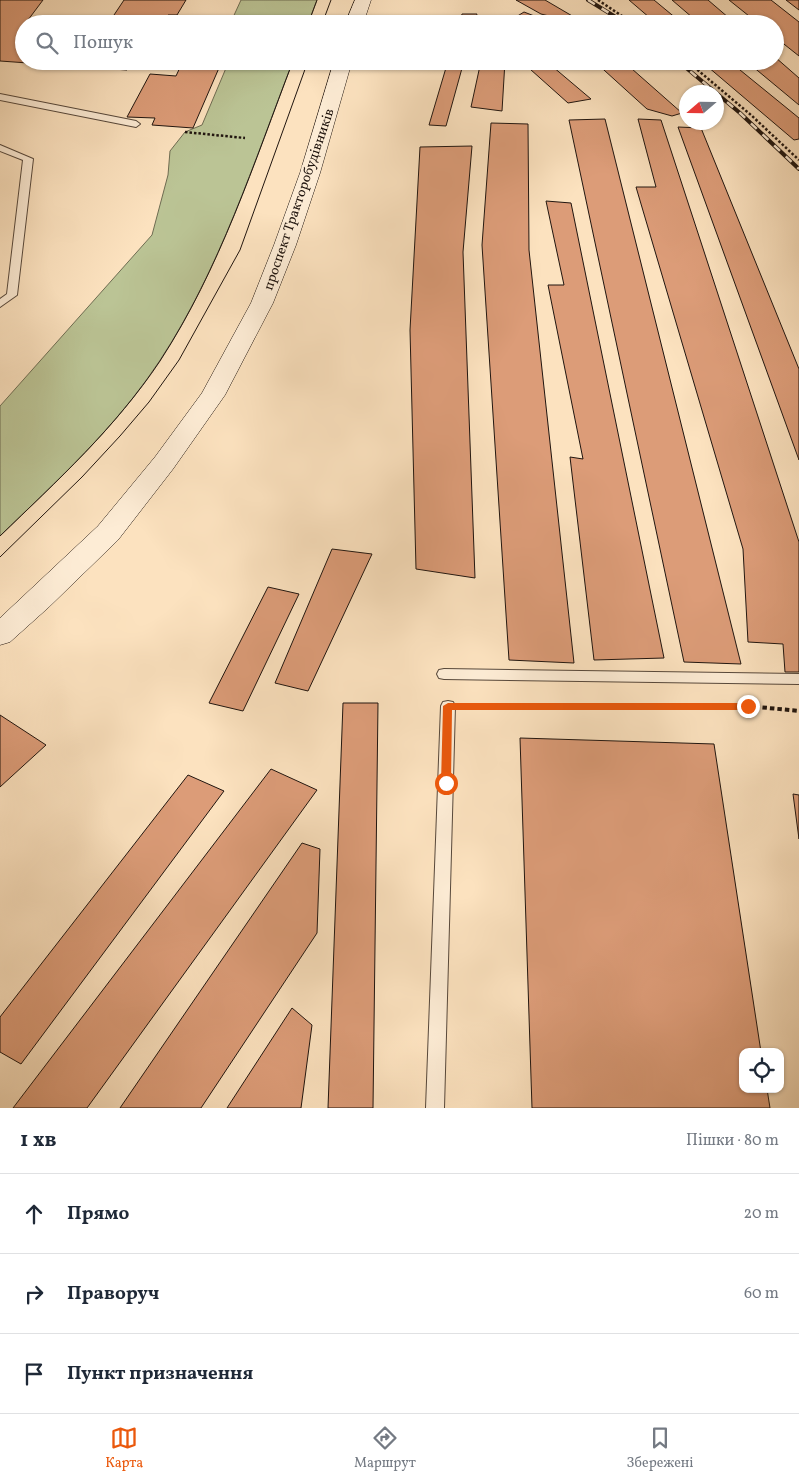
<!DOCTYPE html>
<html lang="uk">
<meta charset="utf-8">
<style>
body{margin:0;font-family:Vollkorn,serif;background:#f6f6f7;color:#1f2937}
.controls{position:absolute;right:15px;bottom:15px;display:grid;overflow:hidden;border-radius:10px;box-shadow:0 1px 4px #0004}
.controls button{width:45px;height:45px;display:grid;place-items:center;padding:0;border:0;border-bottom:1px solid #e0e1e3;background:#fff;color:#1f2937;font:25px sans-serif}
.compass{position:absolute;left:679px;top:85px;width:45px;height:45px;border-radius:50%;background:#fff;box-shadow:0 1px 4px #0004;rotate:250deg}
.stop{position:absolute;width:15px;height:15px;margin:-11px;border:4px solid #ea580c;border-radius:50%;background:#fff}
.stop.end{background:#ea580c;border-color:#fff;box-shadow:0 1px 5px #0008}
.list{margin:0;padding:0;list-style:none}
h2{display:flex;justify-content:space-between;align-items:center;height:65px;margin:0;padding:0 20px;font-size:21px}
h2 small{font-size:16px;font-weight:400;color:#747a83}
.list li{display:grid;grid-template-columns:32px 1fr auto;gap:15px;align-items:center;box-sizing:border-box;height:80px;padding:0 20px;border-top:1px solid #e0e1e3}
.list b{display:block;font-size:19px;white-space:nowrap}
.list em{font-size:16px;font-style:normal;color:#747a83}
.icon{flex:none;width:28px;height:28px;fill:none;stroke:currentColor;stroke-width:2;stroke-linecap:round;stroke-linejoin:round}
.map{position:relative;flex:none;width:799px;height:1108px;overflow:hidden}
.search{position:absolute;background:#fff;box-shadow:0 1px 4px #0004;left:15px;right:15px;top:15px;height:55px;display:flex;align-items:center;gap:12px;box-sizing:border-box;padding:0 18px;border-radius:28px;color:#747a83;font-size:19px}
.sheet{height:305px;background:#fff}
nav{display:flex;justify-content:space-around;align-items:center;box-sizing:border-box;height:70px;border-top:1px solid #e0e1e3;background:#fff;font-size:14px;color:#747a83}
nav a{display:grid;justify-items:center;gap:2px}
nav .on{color:#ea580c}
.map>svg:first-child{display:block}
.green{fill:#bbc495;stroke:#6e6c52}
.building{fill:#dc9c78;stroke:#20150f}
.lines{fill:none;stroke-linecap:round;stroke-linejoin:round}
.service-casing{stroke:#57483b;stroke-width:2}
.secondary-casing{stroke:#20150f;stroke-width:1}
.path-far1{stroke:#20150f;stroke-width:2.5;stroke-dasharray:2.5 2;stroke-linecap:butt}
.path{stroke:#20150f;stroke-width:4;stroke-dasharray:4.5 3;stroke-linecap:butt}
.service{fill:#fdecd5;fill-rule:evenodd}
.secondary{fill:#fdecd5;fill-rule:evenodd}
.tram{stroke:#20150f;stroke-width:1}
.rail-casing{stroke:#20150f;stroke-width:4}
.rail{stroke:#fdecd5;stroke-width:2.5;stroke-dasharray:8;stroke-linecap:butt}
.route{fill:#ea580c}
.labels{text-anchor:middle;stroke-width:4.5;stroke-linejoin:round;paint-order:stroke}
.street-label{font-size:14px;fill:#20150f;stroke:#fdecd5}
</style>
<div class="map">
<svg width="799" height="1108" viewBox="0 0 799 1108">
<rect width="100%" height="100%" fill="#fce2bf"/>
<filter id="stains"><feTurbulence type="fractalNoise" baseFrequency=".004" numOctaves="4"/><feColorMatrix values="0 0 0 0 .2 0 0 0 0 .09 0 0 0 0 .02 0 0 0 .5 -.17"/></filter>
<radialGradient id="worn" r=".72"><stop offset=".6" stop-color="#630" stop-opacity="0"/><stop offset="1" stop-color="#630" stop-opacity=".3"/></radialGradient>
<!-- green -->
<path class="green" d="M241,0H317L308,24H230Z
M229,61H293C248,177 210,301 132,399C93,449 45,492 0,536V406L152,235L168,175L170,151L185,132L202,125Z"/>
<!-- building -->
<path class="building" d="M0,0H43L28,20L78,24H24V61H132L127,70L0,61Z
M124,0H186L177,15H168L162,24L110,21Z
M516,0H545L574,17L561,19L541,14Z
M629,0H654L683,24H657Z
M672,0H708L736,24H700Z
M729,0H771L799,22V56L775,37V24H759Z
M786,0H799V10Z
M524,12L555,24H521L511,20Z
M462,14H477L474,24H459Z
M775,57L799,78V105L746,61H775Z
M183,61H222L193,128L152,125L155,118L127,117L150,74L176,76Z
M448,61H464L446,126L429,125Z
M481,61H505L502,111L471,107Z
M521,61H546L591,99L568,103Z
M594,61H623L682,113L672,116L647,109Z
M701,61H729L799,118V139L794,140Z
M605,119L741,664L684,662L569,120Z
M638,119L661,120L799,542V672H785L783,644L748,642L743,549L636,187H656Z
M491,123L528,124L529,250L574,663L509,660L482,245Z
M678,127L701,128L799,369V460Z
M472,146L463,252L475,578L416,569L410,330L420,147Z
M546,201L571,203L664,658L594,660L570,457L583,459L548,285H564Z
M332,549L372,554L308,691L275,683Z
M268,587L299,594L243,711L209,703Z
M343,703H378L373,1108H328Z
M0,715L46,745L0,787Z
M520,738L714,744L761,1052H743V1089H767L770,1108H532Z
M271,769L317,790L87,1108H13Z
M188,775L224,791L21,1064L0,1052V1017Z
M793,794L799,795V839Z
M302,843L320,849L317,933L201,1108H120Z
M292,1008L312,1025L301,1108H227Z"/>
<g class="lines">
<!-- service casing -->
<g class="service-casing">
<path id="service" d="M0,94L136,121L140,124L136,127L0,100Z
M0,145L33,159L17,295L0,307V299L7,294L23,160L0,151Z
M444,669L799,674V684L444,679L439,678L437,674L439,670Z
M448,701L453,702L455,706L444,1108H426L441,706L443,702Z"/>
</g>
<!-- secondary casing -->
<g class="secondary-casing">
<path id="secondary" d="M355,0H371L363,24H345Z
M334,61H352L320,173L296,245L273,303L225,395L173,469L118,540L49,607L10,642L0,645V618L98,526L155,457L202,393L251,303L274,245L300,173Z"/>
</g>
<!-- path-far1 -->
<path class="path-far1" d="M598,0L634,24
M687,61L751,115L799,160
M185,132L245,138"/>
<!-- path -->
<path class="path" d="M470,706H748L799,711"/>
<!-- service -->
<use href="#service" class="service"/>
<!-- secondary -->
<use href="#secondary" class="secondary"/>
<!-- tram -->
<path class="tram" d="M308,24L317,0
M322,24L331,0
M0,536C57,481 116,427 160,361C220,269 254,163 293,61
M0,557L82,477L120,436L149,402L179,360L240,250L308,61"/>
<!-- rail casing -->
<g class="rail-casing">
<path id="rail" d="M588,0L627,24
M678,61L740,113L799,169"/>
</g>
<!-- rail -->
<use href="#rail" class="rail"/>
</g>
<!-- route -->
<path class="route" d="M448,703H748L752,706L748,710H452L451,783L446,787L441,783L443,706Z"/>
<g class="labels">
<!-- street labels -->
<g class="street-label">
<text transform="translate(298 199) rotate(-71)" y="5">проспект Тракторобудівників</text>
</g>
</g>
<rect width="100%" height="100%" filter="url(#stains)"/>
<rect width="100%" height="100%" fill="url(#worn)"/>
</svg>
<div class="controls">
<button><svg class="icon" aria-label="locate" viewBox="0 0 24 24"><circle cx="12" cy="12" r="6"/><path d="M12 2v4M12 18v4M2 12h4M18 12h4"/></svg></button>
</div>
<svg class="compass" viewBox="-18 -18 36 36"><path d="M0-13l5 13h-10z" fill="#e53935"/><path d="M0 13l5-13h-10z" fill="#747a83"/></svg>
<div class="stop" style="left:446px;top:783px"></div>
<div class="stop end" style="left:748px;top:706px"></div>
<div class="search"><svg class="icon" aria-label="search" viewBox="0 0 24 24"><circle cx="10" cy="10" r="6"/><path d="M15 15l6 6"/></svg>Пошук</div>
</div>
<section class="sheet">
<h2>1 хв<small>Пішки · 80 m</small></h2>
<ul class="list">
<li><svg class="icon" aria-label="ahead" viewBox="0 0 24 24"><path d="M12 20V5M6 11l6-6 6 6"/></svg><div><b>Прямо</b></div><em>20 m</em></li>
<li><svg class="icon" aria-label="right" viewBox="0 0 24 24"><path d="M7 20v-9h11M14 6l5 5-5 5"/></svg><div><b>Праворуч</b></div><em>60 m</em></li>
<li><svg class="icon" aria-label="arrive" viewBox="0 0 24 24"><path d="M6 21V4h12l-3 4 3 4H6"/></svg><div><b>Пункт призначення</b></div></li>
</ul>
</section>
<nav>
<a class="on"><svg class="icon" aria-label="map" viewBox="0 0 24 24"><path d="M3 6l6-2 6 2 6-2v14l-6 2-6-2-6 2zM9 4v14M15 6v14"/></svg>Карта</a>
<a><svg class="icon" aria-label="directions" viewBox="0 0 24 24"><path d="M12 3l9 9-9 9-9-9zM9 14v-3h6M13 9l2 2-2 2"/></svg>Маршрут</a>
<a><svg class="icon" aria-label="saved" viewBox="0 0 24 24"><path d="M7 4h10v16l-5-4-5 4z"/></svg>Збережені</a>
</nav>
